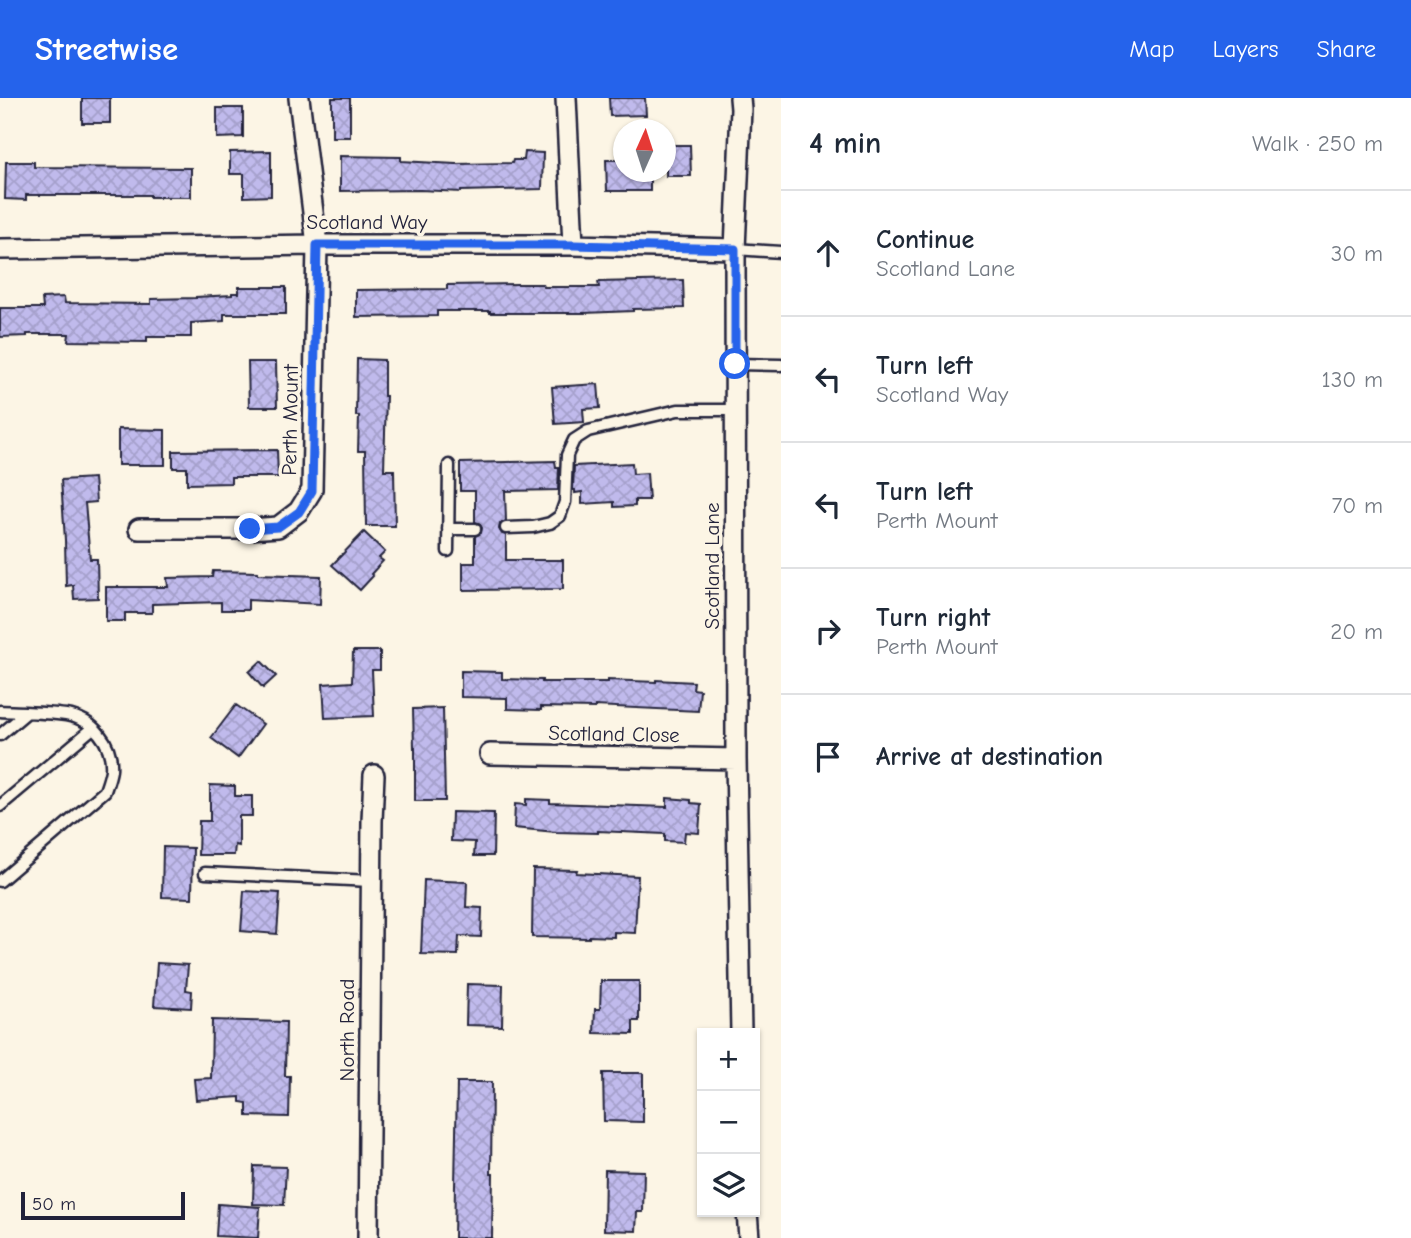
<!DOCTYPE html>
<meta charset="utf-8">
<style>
body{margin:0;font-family:"Comic Neue",sans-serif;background:#f6f6f7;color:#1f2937}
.controls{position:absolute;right:21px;bottom:21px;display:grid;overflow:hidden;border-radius:0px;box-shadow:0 2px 5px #0004}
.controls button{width:63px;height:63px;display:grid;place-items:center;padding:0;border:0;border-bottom:2px solid #e0e1e3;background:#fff;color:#1f2937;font:35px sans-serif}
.compass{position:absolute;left:613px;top:21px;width:63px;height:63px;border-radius:50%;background:#fff;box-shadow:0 2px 5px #0004;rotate:3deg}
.scale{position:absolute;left:21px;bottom:18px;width:164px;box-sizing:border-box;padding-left:7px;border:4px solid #22223b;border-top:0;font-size:19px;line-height:24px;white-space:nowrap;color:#22223b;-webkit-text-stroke:5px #fcf5e5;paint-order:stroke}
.stop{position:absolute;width:21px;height:21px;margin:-16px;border:5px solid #2563eb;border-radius:50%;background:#fff}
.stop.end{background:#2563eb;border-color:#fff;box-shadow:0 2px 7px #0008}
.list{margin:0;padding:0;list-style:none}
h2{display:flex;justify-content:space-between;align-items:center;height:91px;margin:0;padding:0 28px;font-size:30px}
h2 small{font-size:23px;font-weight:400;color:#747a83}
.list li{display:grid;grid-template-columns:46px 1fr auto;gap:21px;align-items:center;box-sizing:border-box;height:126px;padding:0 28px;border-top:2px solid #e0e1e3}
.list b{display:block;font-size:26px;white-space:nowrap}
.list p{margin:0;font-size:23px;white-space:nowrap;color:#747a83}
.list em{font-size:23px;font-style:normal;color:#747a83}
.icon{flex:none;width:38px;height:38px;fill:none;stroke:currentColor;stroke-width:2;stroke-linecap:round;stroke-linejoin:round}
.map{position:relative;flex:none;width:781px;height:1140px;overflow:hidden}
header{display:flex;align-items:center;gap:42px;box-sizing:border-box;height:98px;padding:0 35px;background:#2563eb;color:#fff}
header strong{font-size:33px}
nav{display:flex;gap:38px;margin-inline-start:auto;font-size:24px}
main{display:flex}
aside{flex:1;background:#fff}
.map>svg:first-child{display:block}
.building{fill:url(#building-cross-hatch);stroke:#22223b;stroke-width:2}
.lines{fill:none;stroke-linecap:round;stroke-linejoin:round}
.service-casing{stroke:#22223b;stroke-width:15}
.minor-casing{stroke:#22223b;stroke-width:24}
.service{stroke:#fcf5e5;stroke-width:10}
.minor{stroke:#fcf5e5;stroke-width:19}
.route{stroke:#2563eb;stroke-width:9}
.labels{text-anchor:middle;stroke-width:7;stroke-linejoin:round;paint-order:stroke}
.street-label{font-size:21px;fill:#22223b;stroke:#fcf5e5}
</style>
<header>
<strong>Streetwise</strong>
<nav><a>Map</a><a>Layers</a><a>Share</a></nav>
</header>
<main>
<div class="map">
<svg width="781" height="1140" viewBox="0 0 781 1140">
<defs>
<pattern id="building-cross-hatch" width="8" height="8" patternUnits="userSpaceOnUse" patternTransform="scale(1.75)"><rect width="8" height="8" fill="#c0baec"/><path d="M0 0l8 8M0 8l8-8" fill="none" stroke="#a5a0cb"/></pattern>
</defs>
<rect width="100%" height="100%" fill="#fcf5e5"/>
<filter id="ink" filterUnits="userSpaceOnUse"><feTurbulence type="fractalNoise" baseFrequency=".0143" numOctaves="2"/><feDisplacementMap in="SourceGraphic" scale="14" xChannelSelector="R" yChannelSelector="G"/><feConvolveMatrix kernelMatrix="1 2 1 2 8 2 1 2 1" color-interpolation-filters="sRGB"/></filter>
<g filter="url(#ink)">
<!-- building -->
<path class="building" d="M82,0H110V25H82Z
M332,0H350V39H332Z
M609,0H645L646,17L610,18Z
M217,10H243V39L217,40Z
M666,47H690L691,78H666Z
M271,53V98L244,99V76H230V54Z
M525,54L543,55L542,91L461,93V94L420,92L340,93V58L401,59V63L456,66L512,65L513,62H524Z
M606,62H624V74H650V93H607Z
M6,64H34V69L191,70V99H150V97H26V102L5,101Z
M683,182L684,210L633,211V213L584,215H490V213H437V218L356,219V192L447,191V187L518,186H543L544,189H599L598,184Z
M239,189H286V216H224V223L191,225V239H147V244L68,243L69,236H27V238L0,239V210H43L42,200L64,199L65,205L151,206V201L196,200V199L232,197V195H239Z
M357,261L384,262V298H386L384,372H394L395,428H366L365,353H358L359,318H356Z
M248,264H276L277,309H249Z
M598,286L600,310L583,311L584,324L555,326L552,289Z
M118,331L165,332V367H118Z
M277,352L278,379H231V385L187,386V370H173V353Z
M555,363L556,369H559L558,392L505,393L506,423L500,426L499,431L502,436L506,437V462H563V491L463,492V465H475V438L481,435L482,430L479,425L475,424V393H460V365Z
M632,365L633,376L647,375L649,402H635V408L614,409V404L582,406V394L575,395V392H573L574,368Z
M94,380L96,404L85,405L90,461H97L98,500L74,501L73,487L66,488L65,442L61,382Z
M364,434L385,454L379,460L383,463L371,476L373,478L360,492L332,467Z
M213,473L258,474V476L321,478L320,506L248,502V512H221V504L152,506V515H125V523H106V489H168L167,480L212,479Z
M353,553H380V572H372L374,618L325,620L323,586L352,584Z
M261,563L276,578L263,590L249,574Z
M461,573L502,574V581L542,582V584H608V582L656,584V582L694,584L693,591L700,592L698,613L595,608V610L541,609V612L507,611V600L461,599Z
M236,607L263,626L238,660L211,640Z
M443,610L445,703H415V650H414L413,611Z
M210,687L235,688V698H252V718H239V748L235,747L234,757H198L199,723H210Z
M667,700L691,702V705L701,706L699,735L685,734L684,744L665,743V736L598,733V735L556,734L514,730L515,706L526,707V701L550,702V705L667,709Z
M452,714L494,715L493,758H474L475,744L451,743Z
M163,749L193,750L192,800L162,799Z
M533,771L577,772L576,775L638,778L635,835L614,834V839L589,838V840L532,839Z
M424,782L467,784L466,809L482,810L481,839L459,838L458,857L421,856Z
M244,793L280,795L277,836L241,833Z
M157,865L188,867L186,892L192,893L191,910L154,908Z
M601,883H639V923H633V936L594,935L595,911H600Z
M467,886L503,887L502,928L466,927Z
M212,922L286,924L285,978H290L289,1019L247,1018V1005L240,1004V999L196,1002L194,981L211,980Z
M603,975H643V1024L604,1023Z
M457,984H492L491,1076H493L492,1140H454Z
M254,1068L286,1069L284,1107L253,1106Z
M605,1072L644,1073L643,1114H637L636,1133L604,1132Z
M218,1106L260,1109L258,1140L216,1138Z"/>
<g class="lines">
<!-- service casing -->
<g class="service-casing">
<path id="service" d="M735,151L781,154
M735,266L781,267
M506,430L533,429L550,425L560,418L565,404L567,357L574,342L588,333L678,312H735
M448,431H475
M448,453L449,367
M0,613C22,614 45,614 66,617C93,621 113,645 111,672C110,679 107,687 105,693L0,783
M0,637L26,615
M0,708L93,630
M205,775L371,783"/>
</g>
<!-- minor casing -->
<g class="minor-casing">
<path id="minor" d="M566,0L573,147
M740,0L741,11L735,151L736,661L741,935
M0,151L317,147H573L735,151
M139,431H250L278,429L299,413L312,392L317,147L299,0
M490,656L736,661
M747,1114L749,1140
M368,1140L372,723L374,677"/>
</g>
<!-- service -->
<use href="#service" class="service"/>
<!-- minor -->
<use href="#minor" class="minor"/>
</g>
</g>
<g class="lines" filter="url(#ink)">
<!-- route -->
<path class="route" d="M250,431L278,429L299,414L312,393L317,147H573L735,151V266"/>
</g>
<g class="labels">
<!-- street labels -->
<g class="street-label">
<text x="367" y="131">Scotland Way</text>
<text transform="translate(290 322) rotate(-89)" y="7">Perth Mount</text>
<text transform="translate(712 468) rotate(-90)" y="7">Scotland Lane</text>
<text transform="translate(614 636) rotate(1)" y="7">Scotland Close</text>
<text transform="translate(347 932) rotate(-90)" y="7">North Road</text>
</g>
</g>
</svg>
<div class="controls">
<button>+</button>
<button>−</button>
<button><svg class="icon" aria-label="layers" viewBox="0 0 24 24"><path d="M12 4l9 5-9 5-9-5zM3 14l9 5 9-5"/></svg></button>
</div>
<svg class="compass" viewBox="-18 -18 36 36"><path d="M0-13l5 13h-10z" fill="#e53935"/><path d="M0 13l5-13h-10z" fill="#747a83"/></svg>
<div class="scale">50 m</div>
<div class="stop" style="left:735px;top:266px"></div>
<div class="stop end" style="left:250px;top:431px"></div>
</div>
<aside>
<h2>4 min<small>Walk · 250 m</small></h2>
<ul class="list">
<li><svg class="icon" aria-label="ahead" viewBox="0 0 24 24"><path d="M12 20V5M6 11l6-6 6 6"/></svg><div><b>Continue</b><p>Scotland Lane</p></div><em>30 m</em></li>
<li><svg class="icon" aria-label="left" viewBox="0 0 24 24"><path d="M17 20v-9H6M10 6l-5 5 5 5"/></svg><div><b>Turn left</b><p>Scotland Way</p></div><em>130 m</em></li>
<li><svg class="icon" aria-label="left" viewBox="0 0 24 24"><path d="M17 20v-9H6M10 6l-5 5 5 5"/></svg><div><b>Turn left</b><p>Perth Mount</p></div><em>70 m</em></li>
<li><svg class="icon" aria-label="right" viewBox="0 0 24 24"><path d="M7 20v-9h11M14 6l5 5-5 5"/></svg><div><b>Turn right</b><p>Perth Mount</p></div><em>20 m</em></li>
<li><svg class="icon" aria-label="arrive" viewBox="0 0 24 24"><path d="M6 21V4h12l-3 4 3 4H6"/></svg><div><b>Arrive at destination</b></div></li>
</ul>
</aside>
</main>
